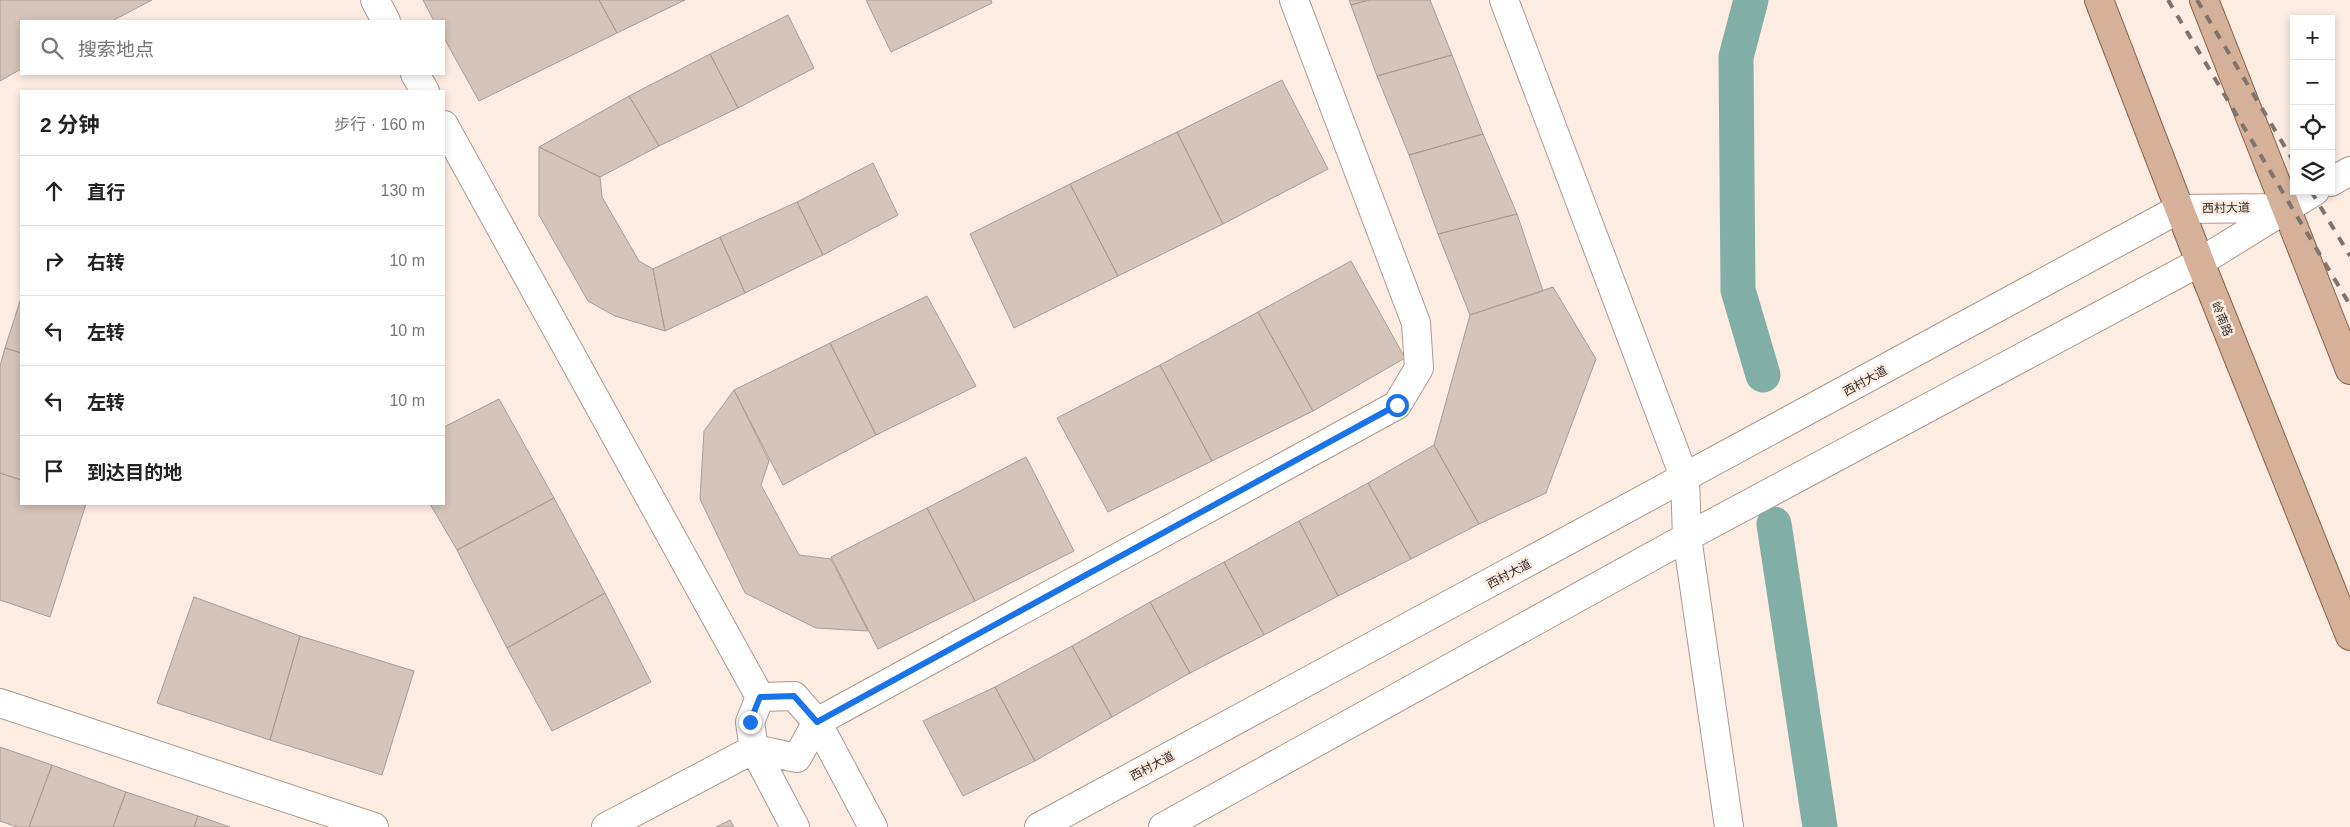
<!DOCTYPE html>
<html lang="zh">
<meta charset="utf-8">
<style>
body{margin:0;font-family:Arial,"Noto Sans SC",sans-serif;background:#f6f6f6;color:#222}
.controls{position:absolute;right:15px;top:15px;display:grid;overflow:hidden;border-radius:0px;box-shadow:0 2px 8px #0003}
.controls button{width:45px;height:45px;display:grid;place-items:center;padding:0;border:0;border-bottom:1px solid #e0e0e0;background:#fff;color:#222;font:25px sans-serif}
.stop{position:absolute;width:15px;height:15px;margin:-11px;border:4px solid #1a73e8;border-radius:50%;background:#fff}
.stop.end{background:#1a73e8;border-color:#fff;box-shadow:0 1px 5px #0008}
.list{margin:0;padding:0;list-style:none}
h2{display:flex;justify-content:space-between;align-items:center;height:65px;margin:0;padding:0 20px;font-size:21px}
h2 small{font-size:16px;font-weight:400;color:#767676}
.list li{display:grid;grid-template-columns:32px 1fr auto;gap:15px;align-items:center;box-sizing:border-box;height:70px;padding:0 20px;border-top:1px solid #e0e0e0}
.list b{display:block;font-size:19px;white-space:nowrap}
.list em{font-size:16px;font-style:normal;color:#767676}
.icon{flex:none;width:28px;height:28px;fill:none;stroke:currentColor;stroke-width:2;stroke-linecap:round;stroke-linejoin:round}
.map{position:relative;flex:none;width:2350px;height:827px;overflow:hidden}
.search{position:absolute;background:#fff;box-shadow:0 2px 8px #0003;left:20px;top:20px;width:425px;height:55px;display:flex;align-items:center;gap:12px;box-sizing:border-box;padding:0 18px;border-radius:0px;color:#767676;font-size:19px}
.panel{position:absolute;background:#fff;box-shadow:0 2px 8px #0003;left:20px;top:90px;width:425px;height:415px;border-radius:0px}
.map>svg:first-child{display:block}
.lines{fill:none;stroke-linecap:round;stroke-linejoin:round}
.canal{stroke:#81afa5;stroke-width:35}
.building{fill:#d4c4ba;stroke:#ab9b92}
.minor-casing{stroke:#a99a90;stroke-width:30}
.major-casing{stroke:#8b6045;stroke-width:30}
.minor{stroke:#fff;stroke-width:28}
.major{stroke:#d6b199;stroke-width:28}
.rail{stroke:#7e736d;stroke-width:4;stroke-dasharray:9 9;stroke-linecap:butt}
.route{stroke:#1a73e8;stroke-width:6}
.labels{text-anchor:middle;stroke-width:5;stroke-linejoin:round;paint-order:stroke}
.street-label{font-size:12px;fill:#312b27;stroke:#fdece2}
</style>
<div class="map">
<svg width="2350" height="827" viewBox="0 0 2350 827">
<rect width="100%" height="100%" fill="#fdece2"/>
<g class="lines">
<!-- canal -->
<path class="canal" d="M1751,0L1736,57L1738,290L1763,375
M1774,524L1820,827"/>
</g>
<!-- building -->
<path class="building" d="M0,0H152L112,21H21V69L0,81Z
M423,0H599L617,33L479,101L444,38V21H434Z
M599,0H685L617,33Z
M866,0H991L992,3L891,52Z
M1349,0H1369L1351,5Z
M1369,0H1430L1452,55L1377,76L1351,5Z
M788,15L814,68L738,108L710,54Z
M710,54L738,108L659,146L629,96Z
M1452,55L1483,134L1409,155L1377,76Z
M1282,80L1328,169L1223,224L1177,132Z
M629,96L659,146L600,177L539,147Z
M1177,132L1223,224L1118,276L1070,184Z
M1483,134L1517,214L1438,234L1409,155Z
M539,147L600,177L602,197L639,261L653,269L665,331L615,316L588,301L539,215Z
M873,163L898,215L823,255L797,202Z
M1070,184L1118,276L1014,328L970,234Z
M797,202L823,255L745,293L720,237Z
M1517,214L1543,291L1470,315L1438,234Z
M720,237L745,293L665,331L653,269Z
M1351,261L1405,358L1313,411L1258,312Z
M1553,287L1596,359L1546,493L1479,524L1434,445L1470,315Z
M927,296L976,386L876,435L830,343Z
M21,298V353L5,348Z
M1258,312L1313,411L1212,461L1160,365Z
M830,343L876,435L783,485L734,390Z
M5,348L21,353V480L0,473V366Z
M1160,365L1212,461L1108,512L1057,418Z
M734,390L769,461L761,485L799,555L831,559L868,631L816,628L745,593L700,499L704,431Z
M499,399L554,498L457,550L430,504H444V427Z
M1434,445L1479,524L1411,559L1368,483Z
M1026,457L1074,551L975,601L927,508Z
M0,473L21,480V504H86L50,617L0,600Z
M1368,483L1411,559L1338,596L1299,521Z
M554,498L605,593L507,648L457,550Z
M927,508L975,601L878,649L831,557Z
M1299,521L1338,596L1264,635L1224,562Z
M1224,562L1264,635L1190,673L1150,602Z
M605,593L651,682L552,731L507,648Z
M194,597L300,636L270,740L157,703Z
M1150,602L1190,673L1112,717L1072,646Z
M300,636L414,671L382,775L270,740Z
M1072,646L1112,717L1035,761L995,687Z
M995,687L1035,761L963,796L923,721Z
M0,747L52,765L29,827H17L0,821Z
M52,765L126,792L113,827H29Z
M126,792L198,816L194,827H113Z
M198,816L230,827H194Z
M730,820L734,827H716Z"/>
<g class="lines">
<!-- minor casing -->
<g class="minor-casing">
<path id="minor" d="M375,0L386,21
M1504,0L1685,479L1687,537L1729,827
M415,74L425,91
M444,125L760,697L750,722L754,749L795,827
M2331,182L2350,171
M760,697L794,696L817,722L873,827
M0,703L374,827
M606,827L754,749L797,758L817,722L1397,405L1419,368L1416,323L1294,0
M1039,827L2179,209L2286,208
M1163,827L1687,537L2200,262L2315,191"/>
</g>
<!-- major casing -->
<g class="major-casing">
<path id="major" d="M2099,0L2200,262L2350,636
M2204,0L2350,370"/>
</g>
<!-- minor -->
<use href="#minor" class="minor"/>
<!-- major -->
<use href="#major" class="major"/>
<!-- rail -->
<path class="rail" d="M2168,0L2350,305
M2197,0L2294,162
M2311,191L2350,256"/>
</g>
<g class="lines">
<!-- route -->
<path class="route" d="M750,722L760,697L794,696L817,722L1397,405"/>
</g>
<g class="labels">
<!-- street labels -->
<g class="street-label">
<text transform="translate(2226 208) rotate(-1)" y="4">西村大道</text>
<text transform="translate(2222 319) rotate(68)" y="4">岭南路</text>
<text transform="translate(1865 381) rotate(-29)" y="4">西村大道</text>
<text transform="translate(1509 574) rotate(-28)" y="4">西村大道</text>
<text transform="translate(1152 766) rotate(-28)" y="4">西村大道</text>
</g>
</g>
</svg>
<div class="controls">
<button>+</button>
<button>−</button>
<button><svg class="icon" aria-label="locate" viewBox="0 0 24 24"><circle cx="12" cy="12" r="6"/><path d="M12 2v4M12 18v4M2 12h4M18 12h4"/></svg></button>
<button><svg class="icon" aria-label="layers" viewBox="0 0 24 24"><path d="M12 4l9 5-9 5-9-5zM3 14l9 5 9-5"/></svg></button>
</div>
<div class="stop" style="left:1397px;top:405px"></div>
<div class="stop end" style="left:750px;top:722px"></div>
<div class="search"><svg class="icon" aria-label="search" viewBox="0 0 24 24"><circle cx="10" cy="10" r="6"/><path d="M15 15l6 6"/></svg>搜索地点</div>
<section class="panel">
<h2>2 分钟<small>步行 · 160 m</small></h2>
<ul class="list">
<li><svg class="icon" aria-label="ahead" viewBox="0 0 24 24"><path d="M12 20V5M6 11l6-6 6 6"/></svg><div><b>直行</b></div><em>130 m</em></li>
<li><svg class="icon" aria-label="right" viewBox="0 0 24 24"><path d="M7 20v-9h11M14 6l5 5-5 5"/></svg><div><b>右转</b></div><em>10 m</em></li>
<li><svg class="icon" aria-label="left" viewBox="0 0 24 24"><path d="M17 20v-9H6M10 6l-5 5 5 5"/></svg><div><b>左转</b></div><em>10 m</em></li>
<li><svg class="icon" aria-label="left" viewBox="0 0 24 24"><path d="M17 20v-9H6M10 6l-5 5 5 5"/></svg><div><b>左转</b></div><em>10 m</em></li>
<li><svg class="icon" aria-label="arrive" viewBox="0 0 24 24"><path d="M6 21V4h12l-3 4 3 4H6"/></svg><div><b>到达目的地</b></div></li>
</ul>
</section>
</div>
